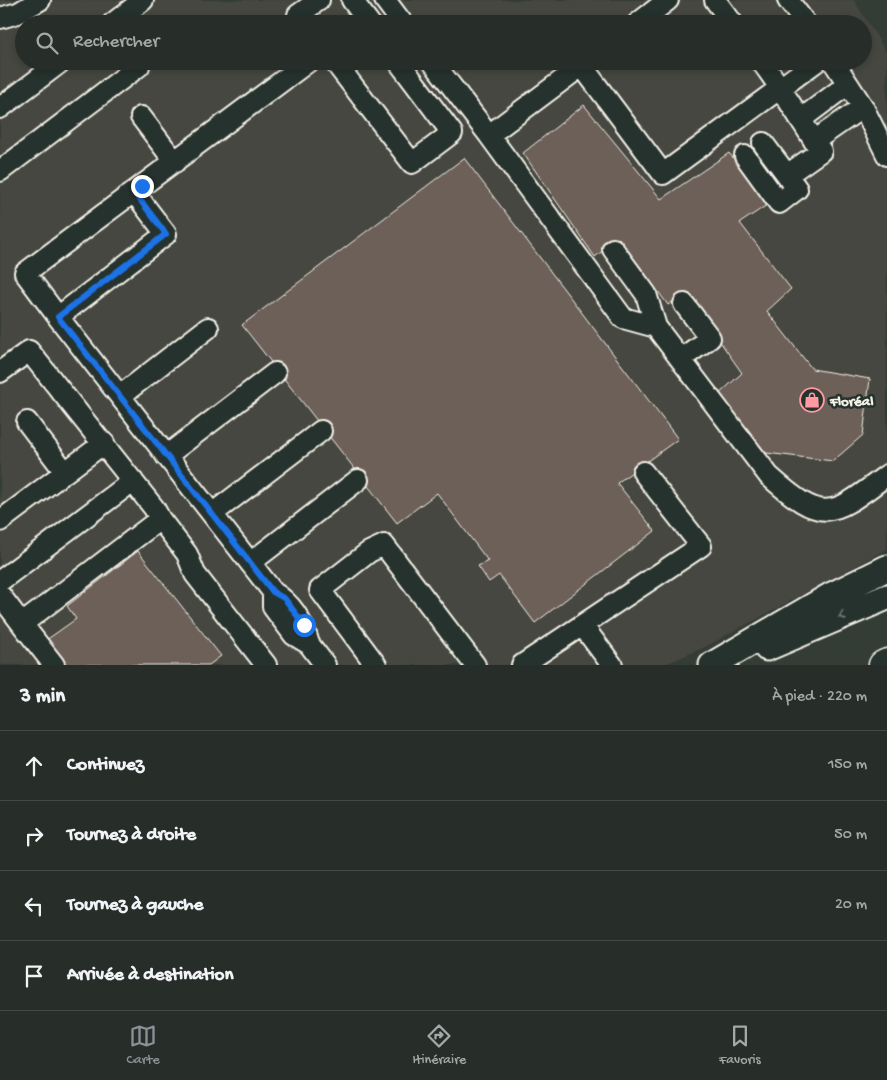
<!DOCTYPE html>
<html lang="fr">
<meta charset="utf-8">
<style>
body{margin:0;font-family:"Gochi Hand",sans-serif;background:#2f3530;color:#f1f3f6}
.stop{position:absolute;width:15px;height:15px;margin:-11px;border:4px solid #1a73e8;border-radius:50%;background:#fff}
.stop.end{background:#1a73e8;border-color:#fff;box-shadow:0 1px 5px #0008}
.list{margin:0;padding:0;list-style:none}
h2{display:flex;justify-content:space-between;align-items:center;height:65px;margin:0;padding:0 20px;font-size:21px}
h2 small{font-size:16px;font-weight:400;color:#a4a8a8}
.list li{display:grid;grid-template-columns:32px 1fr auto;gap:15px;align-items:center;box-sizing:border-box;height:70px;padding:0 20px;border-top:1px solid #434945}
.list b{display:block;font-size:19px;white-space:nowrap}
.list em{font-size:16px;font-style:normal;color:#a4a8a8}
.icon{flex:none;width:28px;height:28px;fill:none;stroke:currentColor;stroke-width:2;stroke-linecap:round;stroke-linejoin:round}
.map{position:relative;flex:none;width:887px;height:665px;overflow:hidden}
.search{position:absolute;background:#272d28;box-shadow:0 2px 8px #0003;left:15px;right:15px;top:15px;height:55px;display:flex;align-items:center;gap:12px;box-sizing:border-box;padding:0 18px;border-radius:28px;color:#a4a8a8;font-size:19px}
.sheet{height:345px;background:#272d28}
nav{display:flex;justify-content:space-around;align-items:center;box-sizing:border-box;height:70px;border-top:1px solid #434945;background:#272d28;font-size:14px;color:#a4a8a8}
nav a{display:grid;justify-items:center;gap:2px}
nav .on{color:#8c9099}
.map>svg:first-child{display:block}
.built{fill:#454740;fill-rule:evenodd}
.building{fill:#6d6159;stroke:#f4f1e8}
.lines{fill:none;stroke-linecap:round;stroke-linejoin:round}
.minor-casing{stroke:#f4f1e8;stroke-width:24}
.major-casing{stroke:#f4f1e8;stroke-width:29}
.highway-casing{stroke:#f4f1e8;stroke-width:31}
.minor{stroke:#26332d;stroke-width:20}
.major{stroke:#26332d;stroke-width:25}
.highway{stroke:#26332d;stroke-width:28}
.oneway{stroke:#6e766e}
.route{stroke:#1a73e8;stroke-width:6}
.labels{text-anchor:middle;stroke-width:5;stroke-linejoin:round;paint-order:stroke}
.poi-label{font-size:15px;font-weight:bold;fill:#f4f1e8;stroke:#26332d;text-anchor:start}
</style>
<div class="map">
<svg width="887" height="665" viewBox="0 0 887 665">
<rect width="100%" height="100%" fill="#343c36"/>
<filter id="ink" filterUnits="userSpaceOnUse"><feTurbulence type="fractalNoise" baseFrequency=".02" numOctaves="2"/><feDisplacementMap in="SourceGraphic" scale="10" xChannelSelector="R" yChannelSelector="G"/><feConvolveMatrix kernelMatrix="1 2 1 2 8 2 1 2 1" color-interpolation-filters="sRGB"/></filter>
<g filter="url(#ink)">
<!-- built -->
<path class="built" d="M0,0H854L887,53V549L705,647L663,665H0ZM24,24H863V61H24Z"/>
<!-- building -->
<path class="building" d="M584,105L661,199L729,153L770,203L740,223L791,289L767,311L812,369L870,379L863,435L833,461L766,453L719,394L742,373L686,293L668,305L619,238L595,257L523,153Z
M464,158L678,439L617,483L655,531L535,623L499,575L489,582L478,566L488,561L437,493L397,523L242,325Z
M138,551L221,656L209,665H59L42,643L76,619L67,606Z"/>
<g class="lines">
<!-- minor casing -->
<g class="minor-casing">
<path id="minor" d="M352,0L370,24
M385,0L403,24
M715,0L733,24
M788,0L806,24
M0,18L18,13L40,0
M112,24L143,0
M305,24L298,15L319,0
M637,24L668,0
M334,61L412,163L452,133L398,61
M432,61L489,135L588,61
M761,61C783,90 801,121 821,151L787,175L763,143
M582,66L663,174L817,61
M863,107L887,155
M0,108L62,61
M141,117L175,162
M800,120L848,84
M489,135L623,318L656,327L769,476C824,525 831,517 887,475
M814,141L863,107L833,61
M745,156L779,203L797,189L787,175
M0,171L139,66
M134,192L166,234L58,317L273,592C293,604 303,622 309,644
M613,249L646,294L656,327
M58,317L25,273L309,61
M681,359L710,338L684,304
M0,372L29,351L154,508L160,519
M120,396L208,328
M27,422L65,472
M166,456L275,373
M212,514L321,431
M0,521L104,443
M250,563L358,480
M0,581L133,481
M273,592V607L294,635L309,644L325,665
M0,595L22,624
M582,625L612,665
M54,665L22,624L160,519L187,554L195,574L266,665
M376,665L320,590L369,552L384,545L475,665
M522,665L701,546L643,472"/>
</g>
<!-- major casing -->
<g class="major-casing">
<path id="major" d="M767,648L887,597
M712,665L830,596L887,568"/>
</g>
<!-- highway casing -->
<g class="highway-casing">
<path id="highway" d="M883,665L887,663"/>
</g>
<!-- minor -->
<use href="#minor" class="minor"/>
<!-- major -->
<use href="#major" class="major"/>
<!-- highway -->
<use href="#highway" class="highway"/>
</g>
<!-- one-way arrows -->
<defs><path id="oneway-chevron" d="M-2-3.5L2.5 0L-2 3.5" fill="none" stroke-width="1.6" stroke-linecap="round" stroke-linejoin="round" transform="scale(1.25)"/></defs>
<use class="oneway" href="#oneway-chevron" transform="translate(842 616) rotate(157)"/>
</g>
<g class="lines" filter="url(#ink)">
<!-- route -->
<path class="route" d="M142,186L134,192L166,234L58,317L273,592L285,599L304,625"/>
</g>
<!-- icons -->
<defs>
<g id="shop-ring" transform="scale(1.25)"><circle r="9.5" fill="#26332d" stroke="#ff9aa2" stroke-width="1.5"/><path d="M-5-2.5h2.3a2.7 3.5 0 0 1 5.4 0H5L5.5 6h-11ZM-1.5-2.5h3a1.5 2.3 0 0 0-3 0Z" fill="#ff9aa2"/></g>
</defs>
<g fill-rule="evenodd">
<use href="#shop-ring" x="812" y="400"/>
</g>
<g class="labels">
<!-- poi labels -->
<g class="poi-label">
<text x="830" y="405">Floréal</text>
</g>
</g>
</svg>
<div class="stop" style="left:304px;top:625px"></div>
<div class="stop end" style="left:142px;top:186px"></div>
<div class="search"><svg class="icon" aria-label="search" viewBox="0 0 24 24"><circle cx="10" cy="10" r="6"/><path d="M15 15l6 6"/></svg>Rechercher</div>
</div>
<section class="sheet">
<h2>3 min<small>À pied · 220 m</small></h2>
<ul class="list">
<li><svg class="icon" aria-label="ahead" viewBox="0 0 24 24"><path d="M12 20V5M6 11l6-6 6 6"/></svg><div><b>Continuez</b></div><em>150 m</em></li>
<li><svg class="icon" aria-label="right" viewBox="0 0 24 24"><path d="M7 20v-9h11M14 6l5 5-5 5"/></svg><div><b>Tournez à droite</b></div><em>50 m</em></li>
<li><svg class="icon" aria-label="left" viewBox="0 0 24 24"><path d="M17 20v-9H6M10 6l-5 5 5 5"/></svg><div><b>Tournez à gauche</b></div><em>20 m</em></li>
<li><svg class="icon" aria-label="arrive" viewBox="0 0 24 24"><path d="M6 21V4h12l-3 4 3 4H6"/></svg><div><b>Arrivée à destination</b></div></li>
</ul>
</section>
<nav>
<a class="on"><svg class="icon" aria-label="map" viewBox="0 0 24 24"><path d="M3 6l6-2 6 2 6-2v14l-6 2-6-2-6 2zM9 4v14M15 6v14"/></svg>Carte</a>
<a><svg class="icon" aria-label="directions" viewBox="0 0 24 24"><path d="M12 3l9 9-9 9-9-9zM9 14v-3h6M13 9l2 2-2 2"/></svg>Itinéraire</a>
<a><svg class="icon" aria-label="saved" viewBox="0 0 24 24"><path d="M7 4h10v16l-5-4-5 4z"/></svg>Favoris</a>
</nav>
